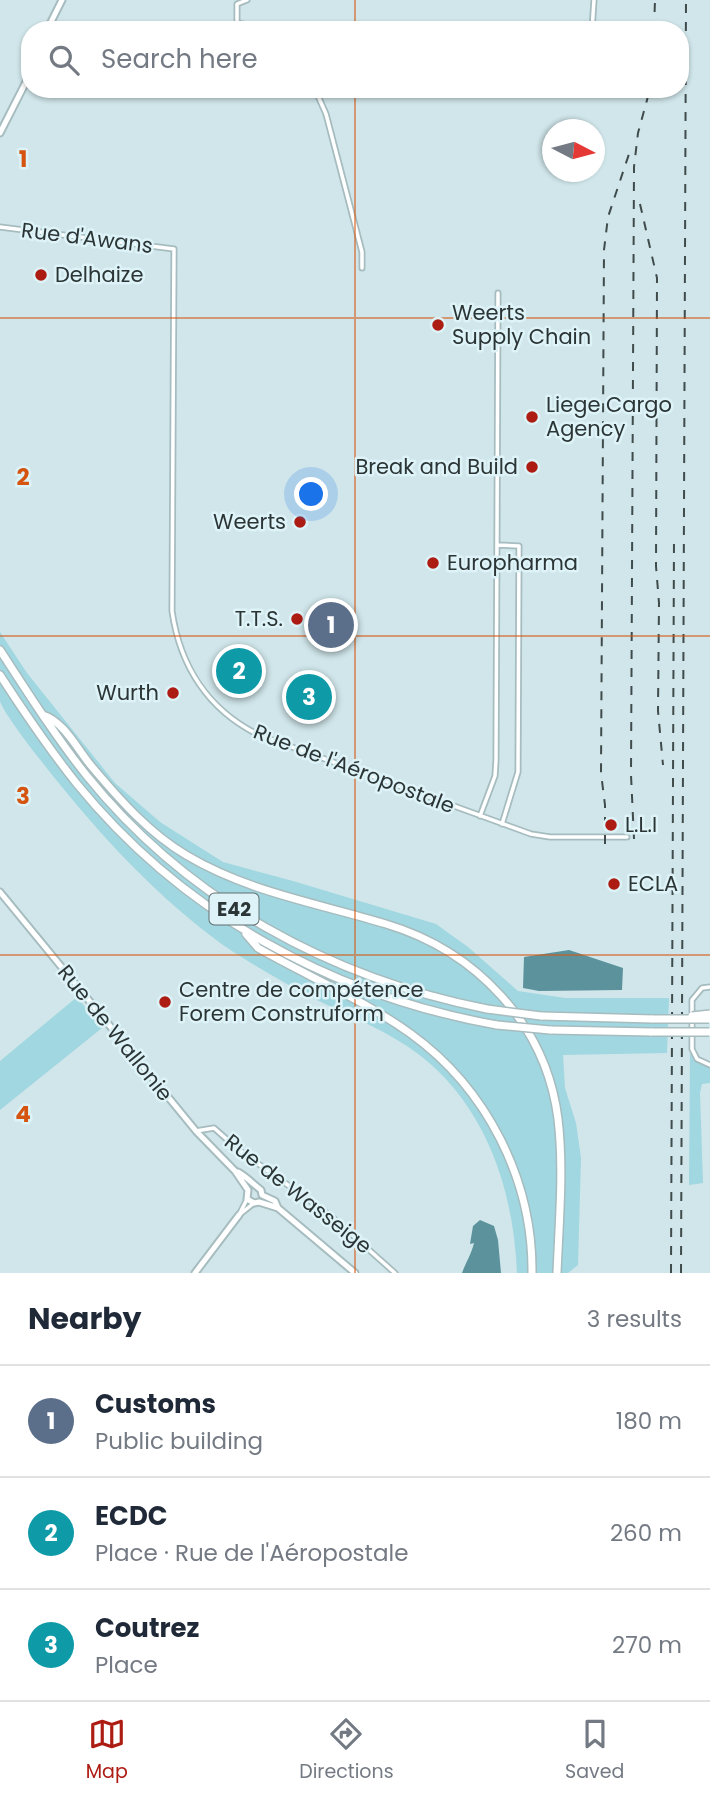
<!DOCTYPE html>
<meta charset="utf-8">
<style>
body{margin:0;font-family:Poppins,sans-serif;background:#f6f6f7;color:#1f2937}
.compass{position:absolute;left:542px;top:119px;width:63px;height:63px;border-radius:50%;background:#fff;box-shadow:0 2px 5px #0004;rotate:96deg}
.you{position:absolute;left:312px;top:495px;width:24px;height:24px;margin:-18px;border:5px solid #fff;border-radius:50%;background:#1a73e8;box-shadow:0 0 0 10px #1a73e833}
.badge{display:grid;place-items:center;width:46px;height:46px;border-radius:50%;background:#ad1c13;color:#fff;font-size:23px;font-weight:700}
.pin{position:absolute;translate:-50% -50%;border:4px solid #fff;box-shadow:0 2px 7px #0006}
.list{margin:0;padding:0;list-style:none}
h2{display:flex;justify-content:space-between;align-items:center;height:91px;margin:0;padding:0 28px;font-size:30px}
h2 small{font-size:23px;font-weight:400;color:#747a83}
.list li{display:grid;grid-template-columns:46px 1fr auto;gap:21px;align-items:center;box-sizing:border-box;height:112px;padding:0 28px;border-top:2px solid #e0e1e3}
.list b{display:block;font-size:26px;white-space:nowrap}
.list p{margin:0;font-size:23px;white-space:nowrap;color:#747a83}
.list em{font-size:23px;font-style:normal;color:#747a83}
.icon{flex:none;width:38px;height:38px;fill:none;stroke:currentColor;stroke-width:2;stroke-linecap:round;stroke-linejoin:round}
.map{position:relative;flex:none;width:710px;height:1273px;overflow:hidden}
.search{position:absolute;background:#fff;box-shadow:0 2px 5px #0004;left:21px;right:21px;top:21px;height:77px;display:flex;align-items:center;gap:18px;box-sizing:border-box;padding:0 24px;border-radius:28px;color:#747a83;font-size:26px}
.sheet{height:427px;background:#fff}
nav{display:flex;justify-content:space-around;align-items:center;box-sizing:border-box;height:98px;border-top:2px solid #e0e1e3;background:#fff;font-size:19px;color:#747a83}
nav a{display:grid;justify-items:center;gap:4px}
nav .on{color:#ad1c13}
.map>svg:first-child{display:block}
.green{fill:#a1d7e0}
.water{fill:#5b929c}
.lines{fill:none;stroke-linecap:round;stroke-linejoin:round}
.minor-casing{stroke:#a6bcbf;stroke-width:7}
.tertiary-casing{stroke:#a6bcbf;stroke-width:9}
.secondary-casing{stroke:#a6bcbf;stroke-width:9}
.motorway-casing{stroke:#a6bcbf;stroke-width:10}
.minor{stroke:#fff;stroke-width:3.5}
.tertiary{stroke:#fff;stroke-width:5}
.secondary{stroke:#fff;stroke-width:5}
.motorway{stroke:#fff;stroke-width:7}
.rail{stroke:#404b4c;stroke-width:2;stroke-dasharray:9 9;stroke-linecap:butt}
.motorway-bridge-casing{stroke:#a6bcbf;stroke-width:10;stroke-linecap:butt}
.motorway-bridge{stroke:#fff;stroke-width:7}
.grid{fill:none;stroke:#d55510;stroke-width:2;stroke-opacity:0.55}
.poi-dot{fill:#ad1c13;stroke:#ddf3f7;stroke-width:2.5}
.labels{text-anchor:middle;stroke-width:5;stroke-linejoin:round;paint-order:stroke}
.shield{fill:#ddf3f7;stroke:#616e70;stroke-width:2}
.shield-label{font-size:19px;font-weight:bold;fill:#2c3536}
.street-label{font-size:21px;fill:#2c3536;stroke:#ddf3f7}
.poi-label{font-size:21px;fill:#2c3536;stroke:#ddf3f7;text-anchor:start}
.grid-label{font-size:23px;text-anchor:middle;font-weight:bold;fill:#d55510;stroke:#ddf3f7;stroke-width:5;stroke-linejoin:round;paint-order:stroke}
</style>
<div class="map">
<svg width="710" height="1273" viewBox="0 0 710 1273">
<rect width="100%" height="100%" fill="#d0e6ea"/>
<!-- green -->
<path class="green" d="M0,632L27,673L115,783L160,822L223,862L293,881L436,924L468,947L518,991L565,998H669L667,1053L563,1055L565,1088L576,1123L581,1158L578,1265L568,1273H517C514,1199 492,1124 438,1071C398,1031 340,1014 292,987C265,971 235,955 211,936C147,887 92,826 42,762C33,751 3,712 0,701C0,688 0,648 0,632Z
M77,997L102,1028L0,1110V1061Z
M690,1053L694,1060L710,1067V1083L702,1084L700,1093L703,1183L689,1185Z"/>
<!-- water -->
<path class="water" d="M569,950L623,968L622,990L539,991L523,988L524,957Z
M480,1220L494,1226L498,1240L501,1273H462C466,1262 471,1255 474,1243L470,1244L473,1226Z"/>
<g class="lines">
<!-- minor casing -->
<g class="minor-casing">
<path id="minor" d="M238,23L266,30
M237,30V4L247,0
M592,30L594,0
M315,89L326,114L362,252V268
M0,227L174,249L172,611C180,666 208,710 259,735L531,834L550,837H627
M498,545L519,546L518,772L502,824
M480,816L495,776L496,760L498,293
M710,987L702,988L692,1000V1049L697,1059L710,1065
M196,1131L214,1128L239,1150L331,1216L395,1273
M240,1213L247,1199
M239,1215L254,1203"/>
</g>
<!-- tertiary casing -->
<g class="tertiary-casing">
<path id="tertiary" d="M0,892L196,1131L235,1171L248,1190L247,1199L254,1203L259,1202L278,1208
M238,1172C247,1177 253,1184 261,1190L262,1195L275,1201L278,1208L355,1273
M195,1273L239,1215"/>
</g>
<!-- secondary casing -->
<g class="secondary-casing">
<path id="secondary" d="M47,30L62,0
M0,133L30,74"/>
</g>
<!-- motorway casing -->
<g class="motorway-casing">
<path id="motorway" d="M0,650C28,693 55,736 87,776C188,901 331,978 487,1009
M0,675C24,712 49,749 77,784C183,914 333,996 497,1025
M43,715C65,722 78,751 93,768C120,800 149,833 186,855C248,892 317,903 386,924C476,951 546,1024 558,1119C564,1169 559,1222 557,1273
M246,934L258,948C309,977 364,1000 411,1034C487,1089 533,1180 532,1273
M541,1016L653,1019
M550,1030L652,1032"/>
</g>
<!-- minor -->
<use href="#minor" class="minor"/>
<!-- tertiary -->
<use href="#tertiary" class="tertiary"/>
<!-- secondary -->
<use href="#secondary" class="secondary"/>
<!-- motorway -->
<use href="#motorway" class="motorway"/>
<!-- rail -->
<path class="rail" d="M654,30L655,0
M640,204L657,278L656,566L659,603L658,711L663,765
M634,839L631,775L634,167L638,133L650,89
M605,844V805L601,773L604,250L608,217L630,151
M671,1273L674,538
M681,1273L686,0"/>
<!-- motorway-bridge casing -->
<g class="motorway-bridge-casing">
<path id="motorway-bridge" d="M487,1009L541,1016
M692,1016L710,1014
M653,1019H709
M497,1025L550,1030
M652,1032H709"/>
</g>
<!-- motorway-bridge -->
<use href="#motorway-bridge" class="motorway-bridge"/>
</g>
<!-- grid -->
<path class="grid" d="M355,0V30M355,89V1273M0,318H710M0,636H710M0,955H710"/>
<!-- markers -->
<g class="poi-dot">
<circle cx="41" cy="275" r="7"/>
<circle cx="438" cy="325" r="7"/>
<circle cx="532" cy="417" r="7"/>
<circle cx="532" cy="467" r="7"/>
<circle cx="300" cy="522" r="7"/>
<circle cx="433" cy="563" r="7"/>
<circle cx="297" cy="619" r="7"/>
<circle cx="173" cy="693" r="7"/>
<circle cx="611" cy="825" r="7"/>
<circle cx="614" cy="884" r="7"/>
<circle cx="165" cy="1002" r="7"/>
</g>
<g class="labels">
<!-- shield labels -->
<rect class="shield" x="209.5" y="893.5" width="49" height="31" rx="5"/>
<g class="shield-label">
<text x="234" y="916">E42</text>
</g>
<!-- street labels -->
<g class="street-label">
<text transform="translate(87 238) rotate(7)" y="7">Rue d'Awans</text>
<text transform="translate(354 769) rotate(21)" y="7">Rue de l'Aéropostale</text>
<text transform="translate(115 1033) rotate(51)" y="7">Rue de Wallonie</text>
<text transform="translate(298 1194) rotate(38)" y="7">Rue de Wasseige</text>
</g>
<!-- poi labels -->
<g class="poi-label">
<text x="55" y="282">Delhaize</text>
<text x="452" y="320">Weerts<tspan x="452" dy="24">Supply Chain</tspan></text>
<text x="546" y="412">Liege Cargo<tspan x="546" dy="24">Agency</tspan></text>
<text x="518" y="474" text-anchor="end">Break and Build</text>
<text x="286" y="529" text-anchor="end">Weerts</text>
<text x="447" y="570">Europharma</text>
<text x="283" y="626" text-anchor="end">T.T.S.</text>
<text x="159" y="700" text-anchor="end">Wurth</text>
<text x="625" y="832">L.L.I</text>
<text x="628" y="891">ECLA</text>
<text x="179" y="997">Centre de compétence<tspan x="179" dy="24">Forem Construform</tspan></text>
</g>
</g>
<g class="grid-label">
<text x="23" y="167">1</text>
<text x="23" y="485">2</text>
<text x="23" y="804">3</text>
<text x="23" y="1122">4</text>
</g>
</svg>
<svg class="compass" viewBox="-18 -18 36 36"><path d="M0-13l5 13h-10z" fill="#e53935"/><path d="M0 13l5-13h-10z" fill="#747a83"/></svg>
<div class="you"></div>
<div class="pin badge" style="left:331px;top:625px;background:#5c6f8a">1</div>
<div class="pin badge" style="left:239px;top:671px;background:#0f9aa8">2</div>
<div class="pin badge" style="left:309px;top:697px;background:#0f9aa8">3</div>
<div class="search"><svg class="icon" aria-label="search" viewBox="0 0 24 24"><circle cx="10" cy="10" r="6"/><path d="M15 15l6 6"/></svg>Search here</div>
</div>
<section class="sheet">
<h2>Nearby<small>3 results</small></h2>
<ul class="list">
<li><span class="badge" style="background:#5c6f8a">1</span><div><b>Customs</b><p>Public building</p></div><em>180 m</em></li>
<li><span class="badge" style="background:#0f9aa8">2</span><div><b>ECDC</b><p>Place · Rue de l'Aéropostale</p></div><em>260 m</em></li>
<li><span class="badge" style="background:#0f9aa8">3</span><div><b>Coutrez</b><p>Place</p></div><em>270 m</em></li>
</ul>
</section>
<nav>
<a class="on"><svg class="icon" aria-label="map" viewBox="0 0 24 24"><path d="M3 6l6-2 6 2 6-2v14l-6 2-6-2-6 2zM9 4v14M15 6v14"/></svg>Map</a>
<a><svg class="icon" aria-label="directions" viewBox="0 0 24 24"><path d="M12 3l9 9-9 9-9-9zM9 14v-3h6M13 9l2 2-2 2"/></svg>Directions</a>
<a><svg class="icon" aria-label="saved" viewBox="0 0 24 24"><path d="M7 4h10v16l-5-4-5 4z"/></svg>Saved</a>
</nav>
